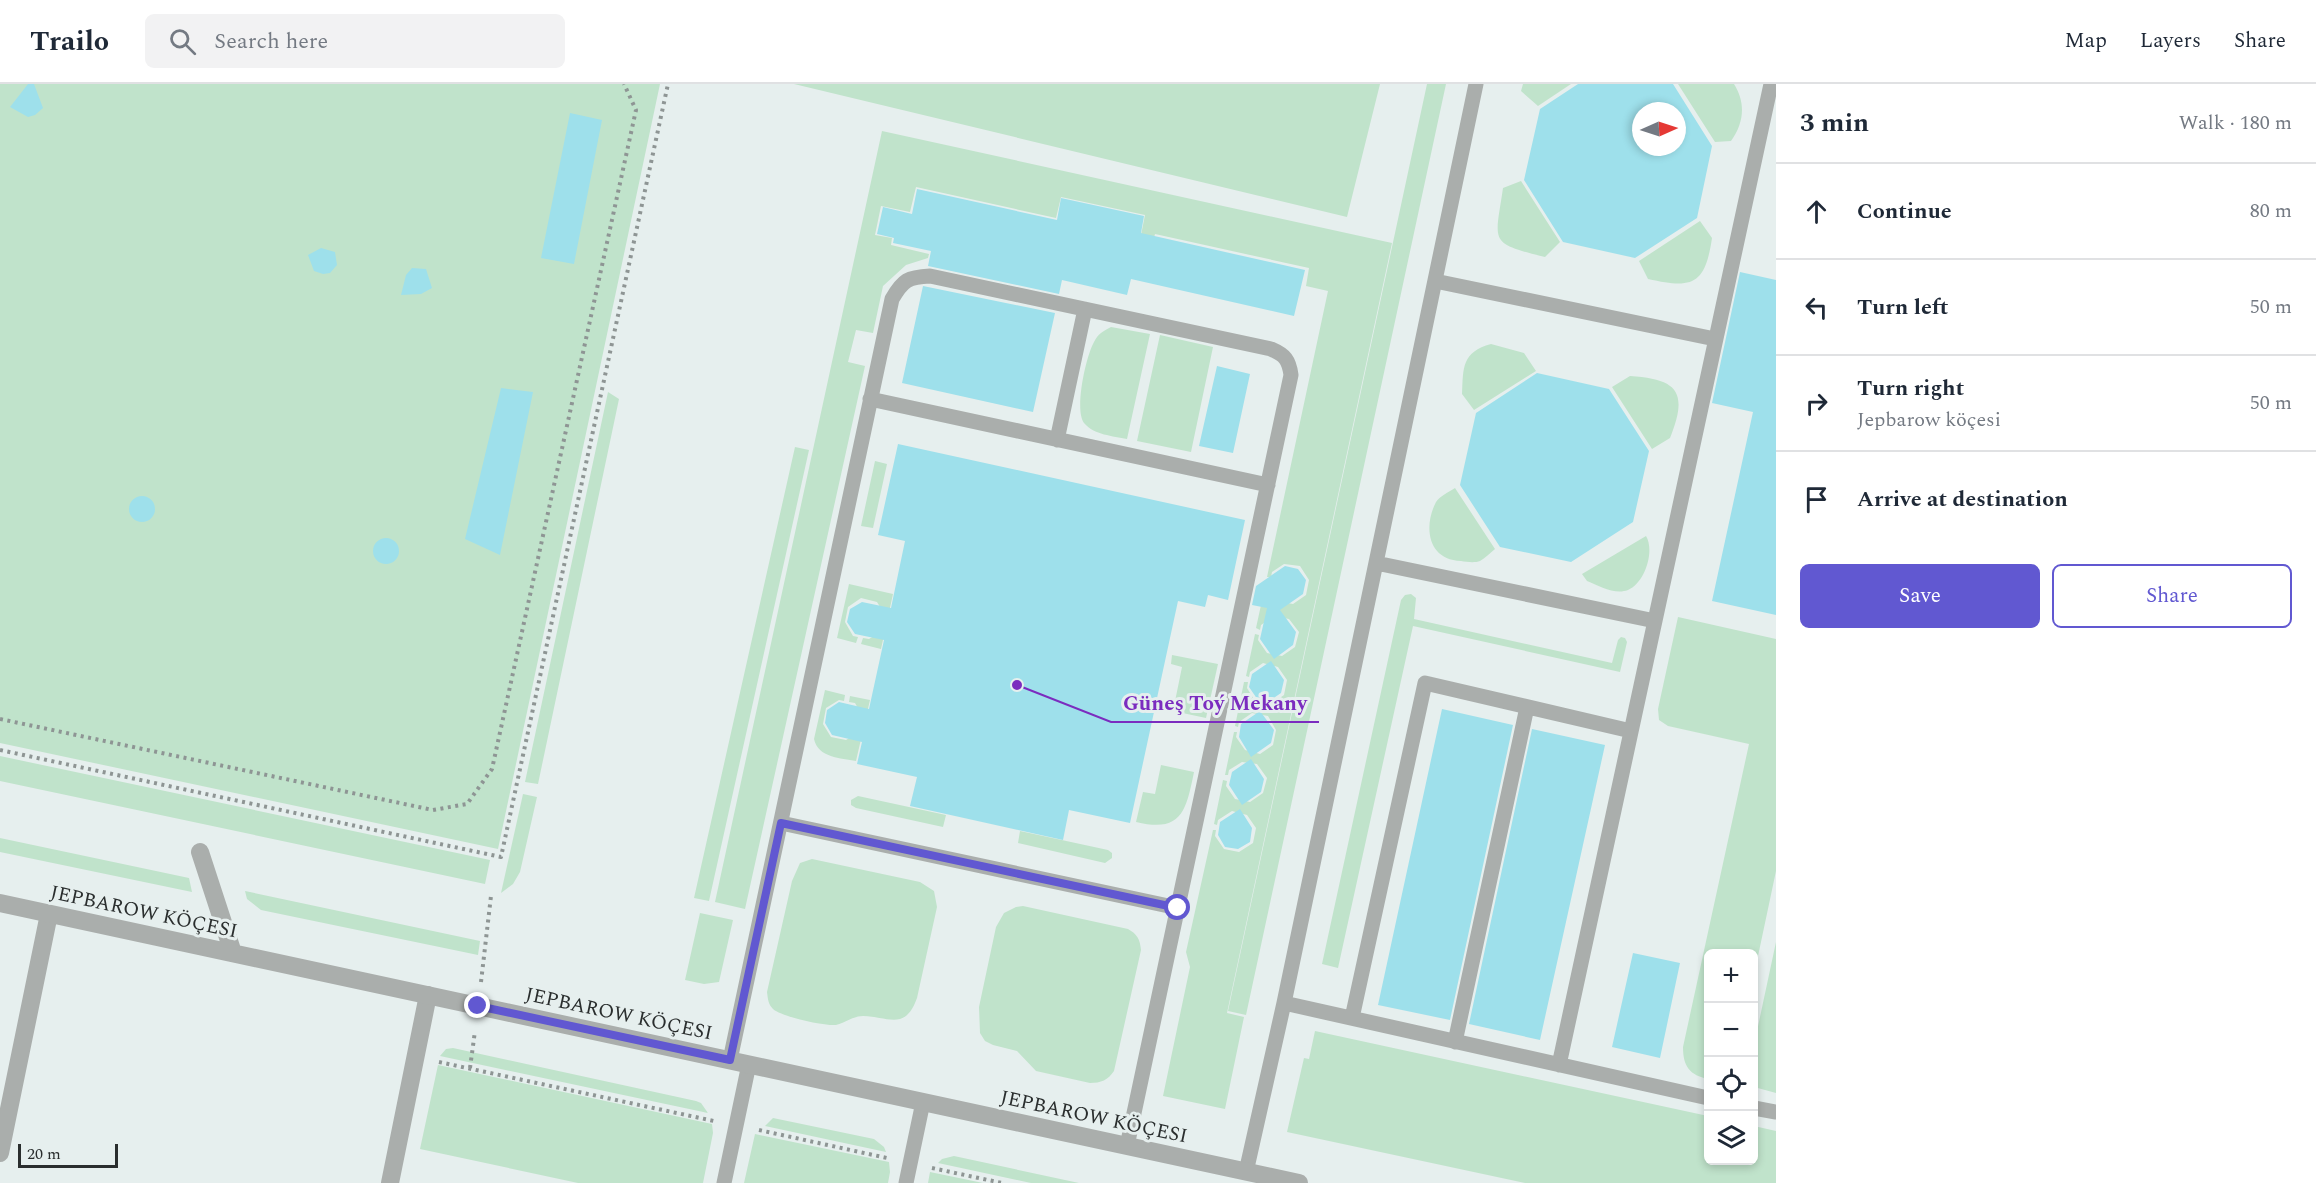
<!DOCTYPE html>
<meta charset="utf-8">
<style>
body{margin:0;font-family:Spectral,serif;background:#f2f2f3;color:#1f2937}
.controls{position:absolute;right:18px;bottom:18px;display:grid;overflow:hidden;border-radius:9px;box-shadow:0 3px 9px #0003}
.controls button{width:54px;height:54px;display:grid;place-items:center;padding:0;border:0;border-bottom:2px solid #e0e1e3;background:#fff;color:#1f2937;font:30px sans-serif}
.compass{position:absolute;left:1632px;top:18px;width:54px;height:54px;border-radius:50%;background:#fff;box-shadow:0 3px 9px #0003;rotate:87deg}
.scale{position:absolute;left:18px;bottom:15px;width:100px;box-sizing:border-box;padding-left:6px;border:3px solid #2a2e2e;border-top:0;font-size:16px;line-height:21px;white-space:nowrap;color:#2a2e2e;-webkit-text-stroke:4px #e6efee;paint-order:stroke}
.stop{position:absolute;width:18px;height:18px;margin:-14px;border:4px solid #6158d1;border-radius:50%;background:#fff}
.stop.end{background:#6158d1;border-color:#fff;box-shadow:0 2px 6px #0008}
.list{margin:0;padding:0;list-style:none}
h2{display:flex;justify-content:space-between;align-items:center;height:78px;margin:0;padding:0 24px;font-size:26px}
h2 small{font-size:20px;font-weight:400;color:#747a83}
.list li{display:grid;grid-template-columns:39px 1fr auto;gap:18px;align-items:center;box-sizing:border-box;height:96px;padding:0 24px;border-top:2px solid #e0e1e3}
.list b{display:block;font-size:22px;white-space:nowrap}
.list p{margin:0;font-size:20px;white-space:nowrap;color:#747a83}
.list em{font-size:20px;font-style:normal;color:#747a83}
.actions{display:flex;gap:12px;padding:18px 24px}
.actions a{flex:1;padding:14px 0;border:2px solid #6158d1;border-radius:9px;text-align:center;font-size:21px;color:#6158d1}
.actions .main{background:#6158d1;color:#fff}
.icon{flex:none;width:33px;height:33px;fill:none;stroke:currentColor;stroke-width:2;stroke-linecap:round;stroke-linejoin:round}
.map{position:relative;flex:none;width:1776px;height:1099px;overflow:hidden}
header{display:flex;align-items:center;gap:36px;box-sizing:border-box;height:84px;padding:0 30px;background:#fff;border-bottom:2px solid #e0e1e3}
header strong{font-size:28px}
nav{display:flex;gap:33px;margin-inline-start:auto;font-size:21px}
.search{width:420px;height:54px;background:#f2f2f3;display:flex;align-items:center;gap:15px;box-sizing:border-box;padding:0 21px;border-radius:9px;color:#747a83;font-size:22px}
main{display:flex}
aside{flex:1;background:#fff}
.map>svg:first-child{display:block}
.green{fill:#c0e3cb}
.building{fill:#9ee0eb;fill-rule:evenodd}
.lines{fill:none;stroke-linecap:round;stroke-linejoin:round}
.path{stroke:#8e9594;stroke-width:4;stroke-dasharray:3 4.5;stroke-linecap:butt}
.service{stroke:#aaaeac;stroke-width:15}
.minor{stroke:#aaaeac;stroke-width:18}
.tertiary{stroke:#aaaeac;stroke-width:18}
.route{stroke:#6158d1;stroke-width:8}
.labels{text-anchor:middle;stroke-width:6;stroke-linejoin:round;paint-order:stroke}
.street-label{font-size:20px;fill:#2a2e2e;stroke:#e6efee}
.leader{fill:none;stroke:#7b2cbf;stroke-width:2}
.callout-dot{fill:#7b2cbf;stroke:#e6efee;stroke-width:2}
.callout-label{font-size:21px;text-anchor:middle;font-weight:bold;fill:#7b2cbf;stroke:#e6efee;stroke-width:6;stroke-linejoin:round;paint-order:stroke}
</style>
<header>
<strong>Trailo</strong>
<div class="search"><svg class="icon" aria-label="search" viewBox="0 0 24 24"><circle cx="10" cy="10" r="6"/><path d="M15 15l6 6"/></svg>Search here</div>
<nav><a>Map</a><a>Layers</a><a>Share</a></nav>
</header>
<main>
<div class="map">
<svg width="1776" height="1099" viewBox="0 0 1776 1099">
<rect width="100%" height="100%" fill="#e6efee"/>
<!-- green -->
<path class="green" d="M0,0H660L498,765L0,659Z
M794,0H1380L1347,133Z
M1427,0H1446L1246,931L1228,927Z
M1523,0H1571L1538,22L1521,7Z
M1678,0H1734C1746,19 1744,39 1731,57L1715,58Z
M882,47L1392,159L1227,929L1244,933L1225,1025L1163,1012L1190,883L1186,868L1213,746H1216L1215,752L1224,765L1239,768L1253,759L1256,744L1247,731L1232,727L1218,736L1217,741L1214,740L1223,696L1227,697L1226,702L1235,715L1250,718L1263,709L1267,694L1257,680L1242,678L1229,686L1228,691H1225L1234,648H1237L1236,653L1245,666L1260,670L1273,661L1276,646L1268,632L1252,629L1239,638L1238,643L1235,642L1244,598H1248L1247,604L1255,617L1271,620L1284,611L1287,596L1278,583L1263,579L1250,588L1249,593L1246,592L1255,550L1259,551L1258,556L1267,569L1282,572L1295,563L1299,548L1289,535L1274,532L1261,541L1260,546L1256,544L1266,498L1277,517L1293,520L1306,511L1309,496L1300,482L1284,480L1272,488L1271,493H1267L1328,207L1306,202L1309,184L1155,150L1150,169L1138,166L1145,131L1061,113L1056,134L916,103L910,128L881,122L875,151L892,154L891,161L929,170L928,174L906,181L883,202L873,249L856,246L848,278L865,282L745,825L715,818Z
M1521,97L1560,158L1545,173C1488,159 1495,159 1503,104Z
M1700,137L1712,154C1705,201 1693,205 1648,195L1639,177Z
M1111,243L1150,250L1127,355C1113,352 1094,351 1084,339C1074,326 1086,272 1094,258C1098,250 1103,247 1111,243Z
M1160,251L1213,263L1191,368L1137,357Z
M1491,260L1524,269L1536,287L1474,326L1462,310C1463,283 1462,268 1491,260Z
M1630,292C1679,295 1688,309 1670,354L1652,365L1612,303Z
M608,308L619,315L538,700L525,698Z
M795,363L809,366L709,817L694,814Z
M875,377L887,380L873,444L861,442Z
M1455,404L1495,465C1490,469 1485,474 1480,477C1475,479 1467,478 1461,477C1428,476 1423,443 1436,418C1440,412 1449,408 1455,404Z
M1646,452C1655,467 1645,499 1628,506C1615,511 1599,502 1587,497L1582,490Z
M849,500L893,510L881,565L861,560L863,554L869,555L882,547L885,531L877,518L861,514L848,523L845,538L853,552L858,553L856,559L837,554Z
M1411,510L1416,514L1414,535L1612,579L1618,556L1621,553L1625,554L1627,558L1620,588L1413,542L1338,884L1322,880L1401,516L1405,511Z
M1678,533L1776,555V787L1754,891V870H1708V995C1690,991 1683,983 1683,963L1749,660L1668,642L1659,636L1658,625Z
M1172,571L1218,580L1206,634L1173,627L1182,583L1171,580Z
M825,606L845,611L844,617L839,616L826,624L823,640L831,653L846,656L859,648L863,633L855,619L849,618L850,612L870,616L856,677C841,674 818,674 814,655Z
M0,672L490,776L485,800L0,697Z
M1161,681L1194,688C1186,727 1182,749 1136,738L1143,708L1155,710Z
M523,710L537,713L520,788L513,800L501,809Z
M858,712L946,731L943,743L856,724L851,721V716Z
M1020,747L1108,766L1112,769V774L1105,779L1018,759Z
M0,754L189,794L192,808L0,768Z
M812,775L920,798L934,807L937,823L917,914C905,948 887,932 863,932C853,932 845,939 836,941C824,942 782,933 773,925C768,920 768,915 767,908L792,797L800,779Z
M245,807L480,857L478,871L261,826L247,815Z
M1023,822L1128,845C1137,850 1140,855 1141,866L1114,987C1108,996 1101,999 1090,999L1036,987L1017,967L993,961L985,957L980,949L979,923L996,843L1004,829L1016,823Z
M700,829L733,836L719,898L704,900L685,896Z
M1776,858V1009L1754,1003V961Z
M1315,947L1708,1032V1076H1754V1042L1776,1047V1099H1525L1287,1048L1304,974L1309,975Z
M453,964L696,1017L701,1019L708,1029L440,972L446,965Z
M438,981L712,1040L713,1049L703,1099H578L420,1065Z
M773,1034L874,1055L884,1063L886,1068L765,1042Z
M755,1050L889,1078L890,1088L888,1099H744Z
M954,1072L1079,1099H1031L938,1079L942,1075Z
M930,1088L983,1099H928Z"/>
<!-- building -->
<path class="building" d="M28,0H34L43,24L35,31L28,33L10,23Z
M1578,0H1673L1712,62L1697,134L1635,174L1563,158L1524,96L1540,25ZM1641,27H1677V63H1641Z
M570,29L602,36L574,180L541,174Z
M917,105L1057,136L1061,114L1144,132L1141,149L1305,186L1294,232L1131,195L1127,211L1062,196L1059,210L928,182L931,167L893,159L894,154L877,150L883,123L912,130Z
M321,164L335,168L337,181L330,189L323,190L314,187L308,171Z
M412,184L426,185L432,204L421,210L401,211L406,191Z
M1740,188L1776,196V531L1712,517L1753,328L1712,319Z
M923,202L1055,229L1033,328L902,299Z
M1217,282L1250,290L1233,369L1199,362Z
M1537,289L1609,305L1649,367L1633,438L1571,478L1500,463L1460,401L1476,329Z
M501,304L533,308L500,471L465,455Z
M898,360L1245,436L1228,516L1208,511L1205,523L1178,517L1130,739L1069,726L1063,756L910,722L917,693L857,680L862,658L832,651L825,639L827,626L839,618L869,625L884,556L855,550L847,538L850,525L862,518L891,524L905,457L878,451Z
M129 425a13 13 0 1 1 26 0a13 13 0 1 1-26 0Z
M373 467a13 13 0 1 1 26 0a13 13 0 1 1-26 0Z
M1285,482L1298,485L1306,496L1303,510L1280,526L1296,548L1293,561L1274,575L1260,555L1267,524L1252,521L1256,502Z
M1271,577L1284,596L1281,609L1262,622L1249,603L1252,590Z
M1442,625L1513,641L1450,936L1378,921Z
M1260,627L1274,646L1271,659L1251,673L1239,653L1241,640Z
M1532,645L1605,661L1540,956L1469,940Z
M1251,675L1264,695L1261,708L1242,721L1229,701L1232,688Z
M1240,725L1252,744L1250,758L1238,765L1225,763L1218,751L1220,738Z
M1633,869L1680,879L1660,974L1612,963Z"/>
<g class="lines">
<!-- path -->
<path class="path" d="M0,635L433,726L467,720L492,685L636,26L624,0
M0,666L501,773L668,0
M481,898L491,812
M439,978L714,1037
M470,984L475,947
M759,1046L887,1074
M932,1084L1002,1099"/>
<!-- service -->
<path class="service" d="M1435,197L1715,255
M870,315L1268,401
M1057,356L1085,225
M1376,479L1655,537
M781,739L1178,824
M1284,919L1708,1014
M1352,934L1425,599L1631,647
M1455,958L1527,623
M730,976L892,215C903,196 908,193 930,192L1271,265C1285,271 1289,276 1291,291L1127,1062
M1559,981L1771,0
M1754,1024L1776,1028
M1246,1088L1284,919L1476,0
M724,1099L749,980
M906,1099L923,1018"/>
<!-- minor -->
<path class="minor" d="M0,1069L49,830
M390,1099L428,911"/>
<!-- tertiary -->
<path class="tertiary" d="M200,768L233,869
M0,819L1299,1099"/>
</g>
<g class="lines">
<!-- route -->
<path class="route" d="M478,922L730,976L781,739L1178,824"/>
</g>
<g class="labels">
<!-- street labels -->
<g class="street-label">
<text transform="translate(144 827) rotate(12)" y="7">JEPBAROW KÖÇESI</text>
<text transform="translate(619 929) rotate(12)" y="7">JEPBAROW KÖÇESI</text>
<text transform="translate(1094 1032) rotate(12)" y="7">JEPBAROW KÖÇESI</text>
</g>
</g>
<!-- callouts -->
<path class="leader" d="M1017 601L1111 638H1319"/>
<circle class="callout-dot" cx="1017" cy="601" r="6"/>
<g class="callout-label">
<text x="1215" y="626">Güneş Toý Mekany</text>
</g>
</svg>
<div class="controls">
<button>+</button>
<button>−</button>
<button><svg class="icon" aria-label="locate" viewBox="0 0 24 24"><circle cx="12" cy="12" r="6"/><path d="M12 2v4M12 18v4M2 12h4M18 12h4"/></svg></button>
<button><svg class="icon" aria-label="layers" viewBox="0 0 24 24"><path d="M12 4l9 5-9 5-9-5zM3 14l9 5 9-5"/></svg></button>
</div>
<svg class="compass" viewBox="-18 -18 36 36"><path d="M0-13l5 13h-10z" fill="#e53935"/><path d="M0 13l5-13h-10z" fill="#747a83"/></svg>
<div class="scale">20 m</div>
<div class="stop" style="left:1178px;top:824px"></div>
<div class="stop end" style="left:478px;top:922px"></div>
</div>
<aside>
<h2>3 min<small>Walk · 180 m</small></h2>
<ul class="list">
<li><svg class="icon" aria-label="ahead" viewBox="0 0 24 24"><path d="M12 20V5M6 11l6-6 6 6"/></svg><div><b>Continue</b></div><em>80 m</em></li>
<li><svg class="icon" aria-label="left" viewBox="0 0 24 24"><path d="M17 20v-9H6M10 6l-5 5 5 5"/></svg><div><b>Turn left</b></div><em>50 m</em></li>
<li><svg class="icon" aria-label="right" viewBox="0 0 24 24"><path d="M7 20v-9h11M14 6l5 5-5 5"/></svg><div><b>Turn right</b><p>Jepbarow köçesi</p></div><em>50 m</em></li>
<li><svg class="icon" aria-label="arrive" viewBox="0 0 24 24"><path d="M6 21V4h12l-3 4 3 4H6"/></svg><div><b>Arrive at destination</b></div></li>
</ul>
<div class="actions"><a class="main">Save</a><a>Share</a></div>
</aside>
</main>
